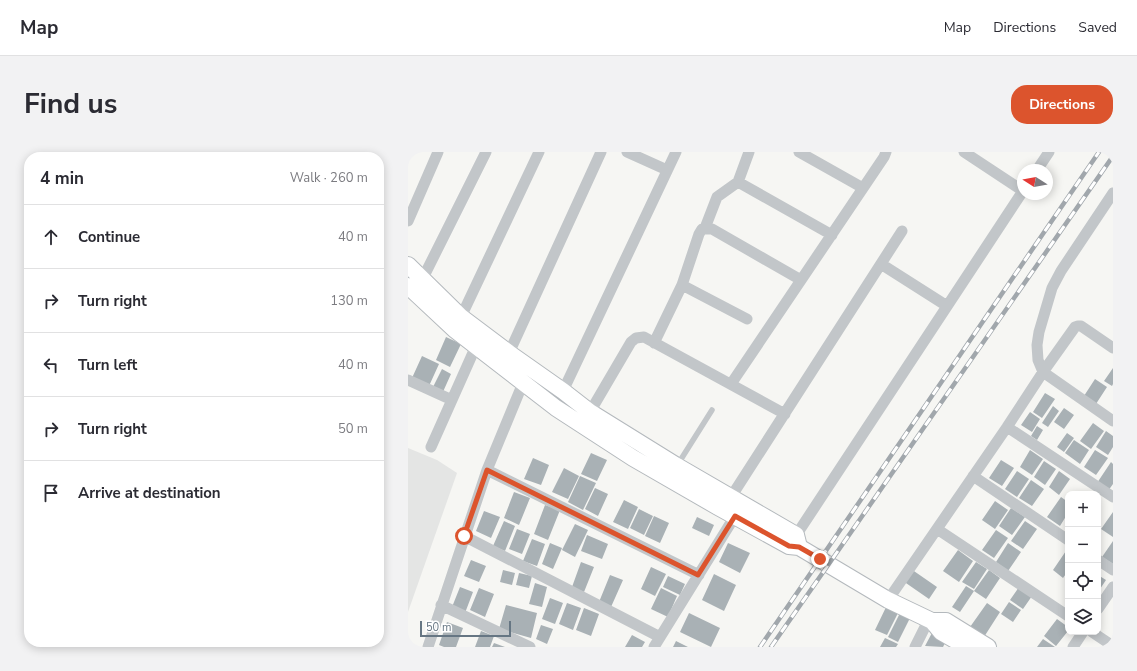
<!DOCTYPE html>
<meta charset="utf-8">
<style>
body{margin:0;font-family:"Nunito Sans",sans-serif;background:#f2f2f3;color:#2b2b33}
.controls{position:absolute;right:12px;bottom:12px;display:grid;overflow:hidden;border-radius:8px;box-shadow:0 2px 10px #0003}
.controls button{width:36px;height:36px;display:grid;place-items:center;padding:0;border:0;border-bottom:1px solid #e1e1e2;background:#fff;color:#2b2b33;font:20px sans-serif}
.compass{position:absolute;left:609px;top:12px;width:36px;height:36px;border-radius:50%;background:#fff;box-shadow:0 2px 10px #0003;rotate:281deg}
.scale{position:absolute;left:12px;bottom:10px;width:91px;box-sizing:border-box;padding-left:4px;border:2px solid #667683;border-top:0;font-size:11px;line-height:14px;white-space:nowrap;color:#667683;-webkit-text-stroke:3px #fff;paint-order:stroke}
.stop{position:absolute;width:12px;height:12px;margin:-9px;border:3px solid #dc542d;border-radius:50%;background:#fff}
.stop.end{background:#dc542d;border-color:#fff;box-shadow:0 1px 4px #0008}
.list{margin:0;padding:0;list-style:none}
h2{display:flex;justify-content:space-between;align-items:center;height:52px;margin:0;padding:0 16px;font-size:17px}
h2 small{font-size:13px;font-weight:400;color:#7c7c81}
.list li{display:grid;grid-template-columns:26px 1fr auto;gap:12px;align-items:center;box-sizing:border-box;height:64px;padding:0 16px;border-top:1px solid #e1e1e2}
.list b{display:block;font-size:15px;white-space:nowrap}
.list em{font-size:13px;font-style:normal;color:#7c7c81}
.icon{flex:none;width:22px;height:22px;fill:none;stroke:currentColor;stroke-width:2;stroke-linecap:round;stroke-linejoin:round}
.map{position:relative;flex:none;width:705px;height:495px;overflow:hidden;border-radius:16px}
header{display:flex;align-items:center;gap:24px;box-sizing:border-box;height:56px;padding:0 20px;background:#fff;border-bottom:1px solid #e1e1e2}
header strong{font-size:19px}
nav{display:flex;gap:22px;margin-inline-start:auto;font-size:14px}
.intro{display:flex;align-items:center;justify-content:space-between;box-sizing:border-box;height:96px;padding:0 24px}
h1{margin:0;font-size:28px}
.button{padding:10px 18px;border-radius:16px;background:#dc542d;color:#fff;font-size:14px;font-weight:700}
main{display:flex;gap:24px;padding:0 24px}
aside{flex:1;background:#fff;border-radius:16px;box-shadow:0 2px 10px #0003}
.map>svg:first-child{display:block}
.built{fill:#e4e5e4}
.building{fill:#a9b1b5}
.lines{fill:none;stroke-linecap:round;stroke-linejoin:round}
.secondary-casing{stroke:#b4b9bd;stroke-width:18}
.lane{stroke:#c2c6c9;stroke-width:5.5}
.street{stroke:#c2c6c9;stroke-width:11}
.secondary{stroke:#fff;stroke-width:16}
.rail-casing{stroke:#a1a7ac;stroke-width:4.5}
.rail{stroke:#fff;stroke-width:3;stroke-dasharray:9;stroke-linecap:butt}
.route{stroke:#dc542d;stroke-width:5}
</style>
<header>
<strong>Map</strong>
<nav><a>Map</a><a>Directions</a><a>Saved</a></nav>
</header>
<div class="intro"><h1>Find us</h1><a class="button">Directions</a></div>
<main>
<aside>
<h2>4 min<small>Walk · 260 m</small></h2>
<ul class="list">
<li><svg class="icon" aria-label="ahead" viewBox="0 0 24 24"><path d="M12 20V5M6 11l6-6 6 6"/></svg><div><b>Continue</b></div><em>40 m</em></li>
<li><svg class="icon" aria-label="right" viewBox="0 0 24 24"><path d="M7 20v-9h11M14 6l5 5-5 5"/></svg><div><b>Turn right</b></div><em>130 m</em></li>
<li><svg class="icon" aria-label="left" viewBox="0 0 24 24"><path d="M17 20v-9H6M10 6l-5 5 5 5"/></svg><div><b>Turn left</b></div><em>40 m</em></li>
<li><svg class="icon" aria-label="right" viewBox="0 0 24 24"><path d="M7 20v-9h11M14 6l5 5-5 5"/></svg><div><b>Turn right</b></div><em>50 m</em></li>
<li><svg class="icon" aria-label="arrive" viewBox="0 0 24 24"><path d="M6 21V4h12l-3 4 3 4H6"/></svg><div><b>Arrive at destination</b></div></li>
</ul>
</aside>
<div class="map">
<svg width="705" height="495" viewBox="0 0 705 495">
<rect width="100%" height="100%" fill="#f6f6f3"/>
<!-- built -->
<path class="built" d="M0,296L29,308L49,321L0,460Z"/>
<!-- building -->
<path class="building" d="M38,185L53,192L42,215L28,208Z
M14,204L31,212L21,234L4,226Z
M705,216V232L704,234L696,229Z
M34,217L43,222L34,242L24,237Z
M687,227L699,235L686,255L674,247Z
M637,241L647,247L634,266L625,260Z
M645,254L651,259L640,275L634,271Z
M656,256L666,263L656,277L646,270Z
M622,260L632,267L624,280L613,273Z
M685,271L696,279L683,297L672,289Z
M629,274L635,278L629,288L623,284Z
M698,279L705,284V295L700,303L688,295Z
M659,281L666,286L656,300L649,295Z
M666,288L681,298L672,312L657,301Z
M622,298L635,307L624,323L612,315Z
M687,298L700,306L688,323L676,315Z
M183,301L199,308L189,329L173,322Z
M125,306L141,313L133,333L116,327Z
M593,308L606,316L594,334L581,326Z
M636,309L648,317L637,333L626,325Z
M703,310L705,312V332L700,339L689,331Z
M156,316L171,324L160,347L144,340Z
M609,319L621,327L609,345L597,337Z
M651,319L662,327L651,343L641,335Z
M172,324L188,331L175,358L160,350Z
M623,328L636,337L624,354L611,346Z
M187,336L200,342L190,364L177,357Z
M106,340L122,346L111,373L96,366Z
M653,345L660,350V361L652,374L639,365Z
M216,348L230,355L220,377L205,370Z
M587,349L600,358L587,377L574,368Z
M137,353L152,358L140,388L126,382Z
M603,356L617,365L604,383L591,374Z
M231,357L245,364L236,383L222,376Z
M76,359L92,365L83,386L68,379Z
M705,360V385L693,377Z
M246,364L261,371L252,391L237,384Z
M289,365L306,373L301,384L284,376Z
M96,369L107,374L97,399L85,394Z
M617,369L629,377L615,397L603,389Z
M167,372L180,378L167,405L154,398Z
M109,377L122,382L114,402L101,397Z
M588,378L600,386L586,406L574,398Z
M179,383L200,392L194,407L173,399Z
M124,387L137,392L129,414L115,409Z
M705,389V412L694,405Z
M142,391L154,396L145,417L134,412Z
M320,391L342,401L332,421L311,410Z
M600,391L613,400L600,419L588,410Z
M660,396V419L655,426L645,418Z
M550,398L565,409L551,430L535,419Z
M63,408L78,414L71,430L56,424Z
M173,410L186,415L176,440L164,435Z
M568,410L579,417L566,437L554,430Z
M243,415L258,422L247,444L233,437Z
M503,417L529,435L521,447L495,429Z
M95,418L107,421L104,433L92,430Z
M581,418L592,426L578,447L566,439Z
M111,421L124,424L121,436L108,433Z
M306,422L328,433L316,459L294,448Z
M202,423L215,428L203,455L191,450Z
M690,423L698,428L690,440Z
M260,424L277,432L272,443L255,435Z
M127,431L139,435L134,455L121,452Z
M558,434L566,439L552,460L544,455Z
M52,435L65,440L57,461L44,455Z
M611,435L624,444L615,457L602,448Z
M71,436L86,442L77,465L62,458Z
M253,436L269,444L260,465L243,457Z
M142,446L155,451L147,472L134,467Z
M601,450L613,458L605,470L593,462Z
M159,451L173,456L165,478L151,472Z
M480,451L492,457L479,483L467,478Z
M579,451L592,460L576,485L562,475Z
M98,453L129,461L123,486L91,477Z
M176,456L191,462L183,484L168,478Z
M493,459L503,464L490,490L480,485Z
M281,461L312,476L303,495L272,480Z
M649,467L660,475V479L648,494L636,484Z
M39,470L55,476L48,495H36L31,493Z
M133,473L145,477L139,492L128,487Z
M73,479L86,484L82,495H67Z
M525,479L539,487L535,495L517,494Z
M224,483L237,490L234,495H217Z
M477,486L490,492L488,495H472Z
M635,487L647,495H629Z
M268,489L280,495H265Z
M86,491L97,495H84Z"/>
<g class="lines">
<!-- secondary casing -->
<g class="secondary-casing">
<path id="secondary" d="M0,113L53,165L101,201L155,239L182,260L269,314L388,383L391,395
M0,134L47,178L148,256L225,306L310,355L381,394L391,395L480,448L524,469L533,480L559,495
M524,469H538L580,495"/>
</g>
<!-- lane -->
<path class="lane" d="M270,312L304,258"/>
<!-- street -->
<path class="street" d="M219,0L259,18
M391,0L455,36
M556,0L615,39
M629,18L641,0
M330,30L424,83
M705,41L653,119L644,136L631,180L629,193L630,208L635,220L705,269
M0,69L30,0
M297,76L309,45L330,30L341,0
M473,112L539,154
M14,128L78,0
M274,133L339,167
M53,165L131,0
M246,191L274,133L291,82L294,77H304L393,128
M101,201L193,0
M0,228L44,248
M323,232L476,5L478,0
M155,239L268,0
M182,260L223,190L228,186L236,185L377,262
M599,275L705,345
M23,295L68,194
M79,318L291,423
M565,324L660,388
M323,345L494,79
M529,377L660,464
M56,384L252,485
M385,388L615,39
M690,408L705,418
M480,448L599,275L635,220L667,175L670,174H673L705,196
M33,453L122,495
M690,457L705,435
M684,480L705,494
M20,495L79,318L115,231L118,225
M246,495L327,364
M507,495L521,467
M665,495L675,480"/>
<!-- secondary -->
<use href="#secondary" class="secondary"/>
<!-- rail casing -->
<g class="rail-casing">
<path id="rail" d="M352,495L691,0
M363,495L705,4"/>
</g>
<!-- rail -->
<use href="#rail" class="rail"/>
</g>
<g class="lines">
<!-- route -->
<path class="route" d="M56,384L79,318L290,423L327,364L381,394L391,395L412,407"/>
</g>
</svg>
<div class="controls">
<button>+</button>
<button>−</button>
<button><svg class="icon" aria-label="locate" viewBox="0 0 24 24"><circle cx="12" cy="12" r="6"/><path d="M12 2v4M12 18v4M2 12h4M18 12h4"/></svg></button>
<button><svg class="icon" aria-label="layers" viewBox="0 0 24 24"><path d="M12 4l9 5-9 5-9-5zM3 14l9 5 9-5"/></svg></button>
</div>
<svg class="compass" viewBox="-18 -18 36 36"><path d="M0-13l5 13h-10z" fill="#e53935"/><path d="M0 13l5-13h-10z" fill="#7c7c81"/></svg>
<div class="scale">50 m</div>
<div class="stop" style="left:56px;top:384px"></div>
<div class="stop end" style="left:412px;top:407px"></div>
</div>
</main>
